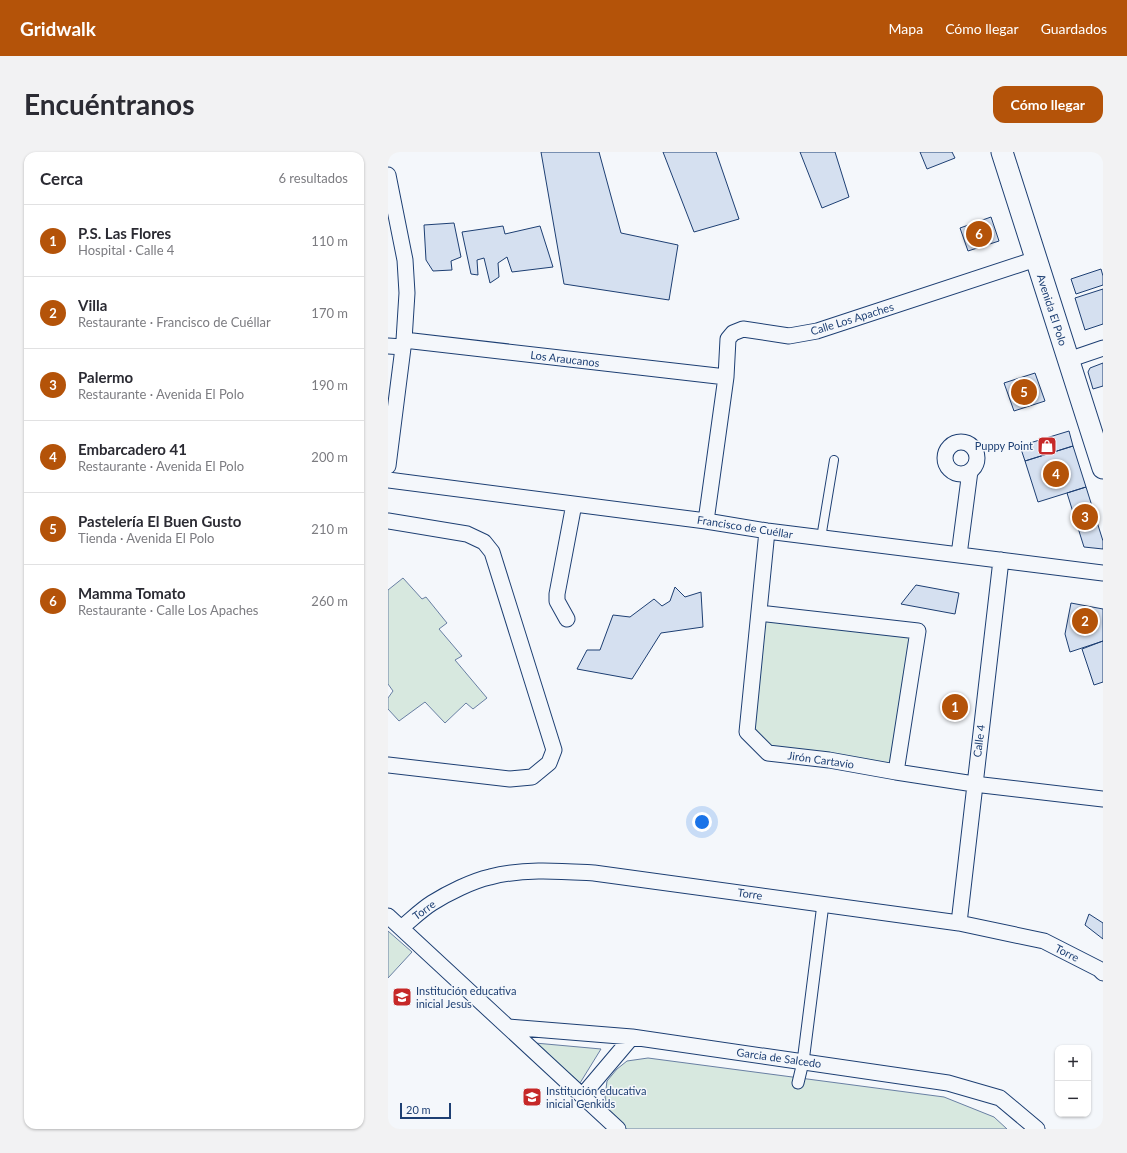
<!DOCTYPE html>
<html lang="es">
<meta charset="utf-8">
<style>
body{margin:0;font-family:Lato,sans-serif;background:#f2f2f3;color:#2b2b33}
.controls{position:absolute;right:12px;bottom:12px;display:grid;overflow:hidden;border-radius:8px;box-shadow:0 1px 3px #0004}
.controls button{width:36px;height:36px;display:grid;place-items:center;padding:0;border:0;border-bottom:1px solid #e1e1e2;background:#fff;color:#2b2b33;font:20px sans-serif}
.scale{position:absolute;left:12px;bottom:10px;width:51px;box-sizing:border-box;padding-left:4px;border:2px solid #1d3f73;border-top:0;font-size:11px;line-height:14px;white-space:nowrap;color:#1d3f73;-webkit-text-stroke:3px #f4f7fb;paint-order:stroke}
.you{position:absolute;left:314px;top:670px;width:14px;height:14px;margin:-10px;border:3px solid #fff;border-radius:50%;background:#1a73e8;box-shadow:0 0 0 6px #1a73e833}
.badge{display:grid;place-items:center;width:26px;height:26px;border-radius:50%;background:#b45309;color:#fff;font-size:13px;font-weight:700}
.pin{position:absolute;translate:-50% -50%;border:2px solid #fff;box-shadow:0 1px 4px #0006}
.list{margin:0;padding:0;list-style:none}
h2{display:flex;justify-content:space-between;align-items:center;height:52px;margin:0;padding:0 16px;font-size:17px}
h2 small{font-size:13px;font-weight:400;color:#7c7c81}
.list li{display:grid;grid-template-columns:26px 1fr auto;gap:12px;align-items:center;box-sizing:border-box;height:72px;padding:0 16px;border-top:1px solid #e1e1e2}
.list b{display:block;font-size:15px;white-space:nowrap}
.list p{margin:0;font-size:13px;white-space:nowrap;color:#7c7c81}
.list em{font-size:13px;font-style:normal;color:#7c7c81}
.map{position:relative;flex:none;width:715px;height:977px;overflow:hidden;border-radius:12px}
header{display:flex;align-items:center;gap:24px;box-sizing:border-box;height:56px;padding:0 20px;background:#b45309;color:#fff}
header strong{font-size:19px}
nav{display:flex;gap:22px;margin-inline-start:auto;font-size:14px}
.intro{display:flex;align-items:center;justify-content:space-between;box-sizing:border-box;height:96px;padding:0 24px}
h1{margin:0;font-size:28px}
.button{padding:10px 18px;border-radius:12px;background:#b45309;color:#fff;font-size:14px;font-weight:700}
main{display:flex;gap:24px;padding:0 24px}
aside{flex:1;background:#fff;border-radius:12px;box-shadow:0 1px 3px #0004}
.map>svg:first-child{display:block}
.green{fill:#d7e8df;stroke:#687fa3}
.building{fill:#d5e0f0;stroke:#1d3f73}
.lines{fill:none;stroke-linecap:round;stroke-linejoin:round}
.service-casing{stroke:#1d3f73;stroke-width:10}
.pedestrian-casing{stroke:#1d3f73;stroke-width:13}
.minor-casing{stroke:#1d3f73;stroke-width:17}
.secondary-casing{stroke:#1d3f73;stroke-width:23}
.service{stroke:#f4f7fb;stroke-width:8}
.pedestrian{stroke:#f4f7fb;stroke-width:11}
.minor{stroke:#f4f7fb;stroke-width:15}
.secondary{stroke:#f4f7fb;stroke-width:21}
.labels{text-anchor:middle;stroke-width:3;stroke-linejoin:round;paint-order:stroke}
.street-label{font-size:11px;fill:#1d3f73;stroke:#f4f7fb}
.poi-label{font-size:11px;fill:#1d3f73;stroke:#f4f7fb;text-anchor:start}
</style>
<header>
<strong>Gridwalk</strong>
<nav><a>Mapa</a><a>Cómo llegar</a><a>Guardados</a></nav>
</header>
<div class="intro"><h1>Encuéntranos</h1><a class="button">Cómo llegar</a></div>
<main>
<aside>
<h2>Cerca<small>6 resultados</small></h2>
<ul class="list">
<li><span class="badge">1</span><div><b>P.S. Las Flores</b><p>Hospital · Calle 4</p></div><em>110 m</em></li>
<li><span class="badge">2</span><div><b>Villa</b><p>Restaurante · Francisco de Cuéllar</p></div><em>170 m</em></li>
<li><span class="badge">3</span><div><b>Palermo</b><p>Restaurante · Avenida El Polo</p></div><em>190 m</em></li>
<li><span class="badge">4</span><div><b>Embarcadero 41</b><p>Restaurante · Avenida El Polo</p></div><em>200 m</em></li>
<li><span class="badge">5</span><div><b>Pastelería El Buen Gusto</b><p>Tienda · Avenida El Polo</p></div><em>210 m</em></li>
<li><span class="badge">6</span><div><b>Mamma Tomato</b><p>Restaurante · Calle Los Apaches</p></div><em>260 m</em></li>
</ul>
</aside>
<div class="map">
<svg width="715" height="977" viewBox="0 0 715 977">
<rect width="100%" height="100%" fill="#f4f7fb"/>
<!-- green -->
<path class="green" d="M15,426L34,447L38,445L59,471L51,477L74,504L67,508L99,546L85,557L78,551L57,571L37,550L11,569L0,557V546L5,539L0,532V438Z
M371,461L530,479L508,620L380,601L359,580Z
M0,779L24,800L0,826Z
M147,891L213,897L192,931Z
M260,906L556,945L606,965L619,977H236L221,963L217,945L219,929L229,917L239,909Z"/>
<!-- building -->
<path class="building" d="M153,0H211L233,81L290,93L281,148L176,132Z
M275,0H328L351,67L306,80Z
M412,0H447L461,45L434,56Z
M532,0H564L567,6L539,17Z
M603,65L611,89L580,99L572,76Z
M66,71L73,105L63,109L64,118L45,119L38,108L36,73Z
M115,74L117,82L152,74L165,115L124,120L119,105L110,111L111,125L102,131L96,106L89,108L90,123L83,122L74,80Z
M713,117L715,124V133L688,142L683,127Z
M715,137V172L697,178L687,146Z
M715,211V234L705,237L700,220L702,216Z
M647,221L657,249L626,259L616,231Z
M681,279L685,294L637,309L632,294Z
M685,294L698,335L650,350L637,309Z
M698,335L715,389V397L696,395L679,341Z
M528,433L571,441L567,462L513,452Z
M287,435L297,445L313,440L315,475L273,481L244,527L189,517L199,498H212L225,463L242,465L266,447L274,454L282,449Z
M683,451L715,457V489L682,500L677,482Z
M715,489V530L706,533L694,497Z
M701,762L715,771V787L697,773Z"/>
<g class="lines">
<!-- service casing -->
<g class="service-casing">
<path id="service" d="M433,386L446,308"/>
</g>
<!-- pedestrian casing -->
<g class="pedestrian-casing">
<path id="pedestrian" d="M410,931L415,910L435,752"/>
</g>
<!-- minor casing -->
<g class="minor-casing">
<path id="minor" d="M0,23L17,108L19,141L16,188L0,314
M16,188L338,225
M0,194L15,195
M680,208L715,196
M557 306a16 16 0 1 1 32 0a16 16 0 1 1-32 0Z
M0,328L318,369L379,379L715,421
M0,369L79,382L96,390L104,400L166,598L161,611L144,625L122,627L0,613
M318,369L338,225L340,187L345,181L355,177L401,184L429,179L648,107
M379,379L359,580L380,601L441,608L508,620L586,632L715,647
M571,403L582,319
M371,461L530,479L508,620
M179,467L169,449V442L186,352
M0,764L230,977
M571,771L613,408
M13,776C23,768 33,758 44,751C60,741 84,729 102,725C136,716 172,719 206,721L571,771L656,789L711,817L715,821
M120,875L244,885L560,931L612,946L649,977
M194,944L244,885"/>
</g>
<!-- secondary casing -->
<g class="secondary-casing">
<path id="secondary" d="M614,0L715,316"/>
</g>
<!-- service -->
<use href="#service" class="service"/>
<!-- pedestrian -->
<use href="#pedestrian" class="pedestrian"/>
<!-- minor -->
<use href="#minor" class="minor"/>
<!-- secondary -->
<use href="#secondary" class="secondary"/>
</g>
<!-- icons -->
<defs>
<g id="shop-square" transform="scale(1)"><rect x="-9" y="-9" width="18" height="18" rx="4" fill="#c62828" stroke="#f4f7fb"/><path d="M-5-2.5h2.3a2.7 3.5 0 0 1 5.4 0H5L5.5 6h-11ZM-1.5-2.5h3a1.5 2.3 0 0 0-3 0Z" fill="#fff"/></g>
<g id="school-square" transform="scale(1)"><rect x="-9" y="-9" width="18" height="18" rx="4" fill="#c62828" stroke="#f4f7fb"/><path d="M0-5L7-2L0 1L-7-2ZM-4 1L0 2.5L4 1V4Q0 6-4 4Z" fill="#fff"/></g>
</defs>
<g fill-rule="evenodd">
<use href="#shop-square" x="659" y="294"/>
<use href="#school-square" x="14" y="845"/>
<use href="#school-square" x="144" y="945"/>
</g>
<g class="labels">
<!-- street labels -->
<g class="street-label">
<text transform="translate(664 158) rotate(72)" y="4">Avenida El Polo</text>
<text transform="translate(464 167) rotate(-17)" y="4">Calle Los Apaches</text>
<text transform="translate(177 207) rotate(7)" y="4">Los Araucanos</text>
<text transform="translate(357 375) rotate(9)" y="4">Francisco de Cuéllar</text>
<text transform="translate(591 589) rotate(-83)" y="4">Calle 4</text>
<text transform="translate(433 608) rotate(8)" y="4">Jirón Cartavio</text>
<text transform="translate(362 742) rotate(8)" y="4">Torre</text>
<text transform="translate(36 758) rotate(-36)" y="4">Torre</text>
<text transform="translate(679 801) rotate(27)" y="4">Torre</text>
<text transform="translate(391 906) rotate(8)" y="4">Garcia de Salcedo</text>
</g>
<!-- poi labels -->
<g class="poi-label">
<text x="645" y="298" text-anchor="end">Puppy Point</text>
<text x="28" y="843">Institución educativa<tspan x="28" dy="13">inicial Jesus</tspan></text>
<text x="158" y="943">Institución educativa<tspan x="158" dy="13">inicial Genkids</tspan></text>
</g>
</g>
</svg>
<div class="controls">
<button>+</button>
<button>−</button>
</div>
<div class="scale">20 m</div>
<div class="you"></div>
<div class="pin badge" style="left:567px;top:555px">1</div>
<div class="pin badge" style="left:697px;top:469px">2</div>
<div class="pin badge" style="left:697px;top:365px">3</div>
<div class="pin badge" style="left:668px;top:322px">4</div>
<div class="pin badge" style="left:636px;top:240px">5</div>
<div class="pin badge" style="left:591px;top:82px">6</div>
</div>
</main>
